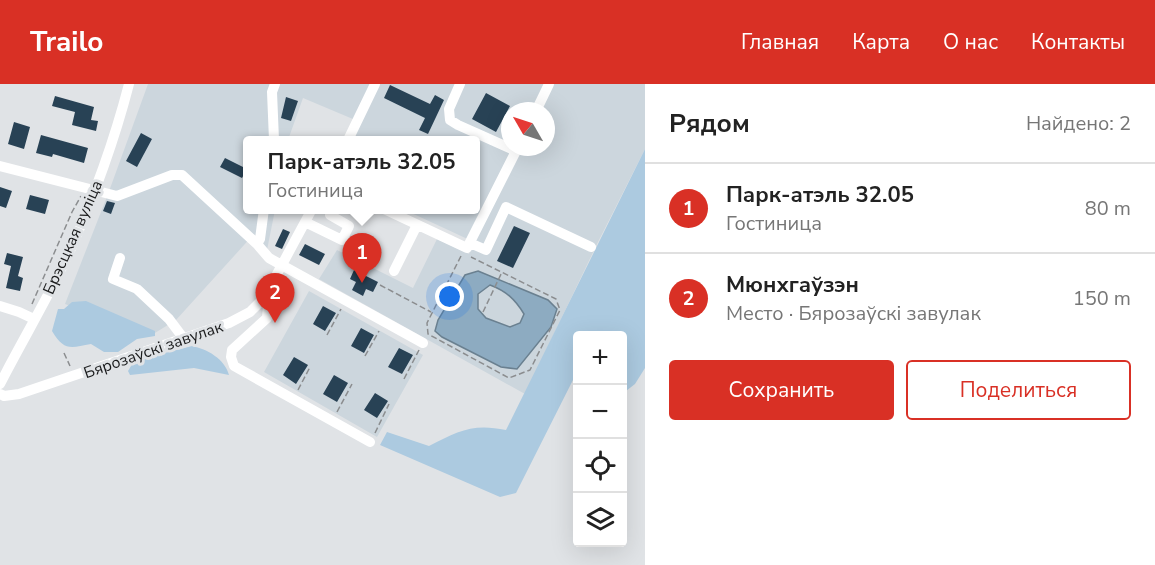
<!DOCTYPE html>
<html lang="ru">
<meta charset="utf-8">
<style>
body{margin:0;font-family:"Nunito Sans",sans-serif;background:#f6f6f6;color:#222}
.controls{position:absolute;right:18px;bottom:18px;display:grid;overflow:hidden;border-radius:6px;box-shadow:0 6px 24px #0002}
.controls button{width:54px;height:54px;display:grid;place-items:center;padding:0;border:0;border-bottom:2px solid #e0e0e0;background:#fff;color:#222;font:30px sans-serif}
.compass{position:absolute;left:501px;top:18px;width:54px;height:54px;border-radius:50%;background:#fff;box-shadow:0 6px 24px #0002;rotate:309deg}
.you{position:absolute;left:450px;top:213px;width:21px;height:21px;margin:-15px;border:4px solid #fff;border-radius:50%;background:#1a73e8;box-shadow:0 0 0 9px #1a73e833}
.badge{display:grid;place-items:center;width:39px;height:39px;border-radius:50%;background:#d93025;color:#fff;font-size:20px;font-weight:700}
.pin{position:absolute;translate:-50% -50px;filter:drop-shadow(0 2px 3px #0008)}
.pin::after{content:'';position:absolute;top:32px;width:21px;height:18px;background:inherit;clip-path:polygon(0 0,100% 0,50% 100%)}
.popup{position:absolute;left:243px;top:52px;width:237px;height:78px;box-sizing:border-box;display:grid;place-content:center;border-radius:6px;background:#fff;filter:drop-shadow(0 2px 4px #0005);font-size:20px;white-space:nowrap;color:#767676}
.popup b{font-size:22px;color:#222}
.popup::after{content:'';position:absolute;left:50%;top:100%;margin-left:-12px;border:12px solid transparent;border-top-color:#fff}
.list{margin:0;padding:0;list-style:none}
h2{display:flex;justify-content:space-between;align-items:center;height:78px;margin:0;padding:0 24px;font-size:26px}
h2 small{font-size:20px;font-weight:400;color:#767676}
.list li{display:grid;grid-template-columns:39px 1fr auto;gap:18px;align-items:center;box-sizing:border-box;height:90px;padding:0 24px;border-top:2px solid #e0e0e0}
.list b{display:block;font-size:22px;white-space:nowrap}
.list p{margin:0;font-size:20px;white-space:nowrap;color:#767676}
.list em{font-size:20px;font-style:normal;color:#767676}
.actions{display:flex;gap:12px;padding:18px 24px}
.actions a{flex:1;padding:14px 0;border:2px solid #d93025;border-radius:6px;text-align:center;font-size:21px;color:#d93025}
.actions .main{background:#d93025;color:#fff}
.icon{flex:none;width:33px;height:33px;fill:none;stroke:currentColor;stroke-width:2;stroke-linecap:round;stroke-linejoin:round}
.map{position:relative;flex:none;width:645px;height:481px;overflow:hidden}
header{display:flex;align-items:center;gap:36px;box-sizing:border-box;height:84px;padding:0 30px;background:#d93025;color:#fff}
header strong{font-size:28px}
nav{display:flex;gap:33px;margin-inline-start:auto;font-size:21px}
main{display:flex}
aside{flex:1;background:#fff}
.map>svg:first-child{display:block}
.built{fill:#ccd6dd;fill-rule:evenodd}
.green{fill:#accae0}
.water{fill:#8dabc1;stroke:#6a8090;stroke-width:1.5;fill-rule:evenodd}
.building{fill:#284255}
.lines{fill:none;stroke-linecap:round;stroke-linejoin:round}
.path{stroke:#8b8d8f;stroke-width:1.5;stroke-dasharray:6 3;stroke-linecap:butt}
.minor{stroke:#fff;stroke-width:10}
.labels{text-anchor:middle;stroke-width:6;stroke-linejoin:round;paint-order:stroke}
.street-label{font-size:16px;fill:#1a1b1c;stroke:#e0e3e6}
</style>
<header>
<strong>Trailo</strong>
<nav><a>Главная</a><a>Карта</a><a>О нас</a><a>Контакты</a></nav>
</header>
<main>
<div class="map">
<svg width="645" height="481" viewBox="0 0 645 481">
<rect width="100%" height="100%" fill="#e0e3e6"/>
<!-- built -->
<path class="built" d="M148,0H645V65L598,158L525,310L319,195L337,166L413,204L437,155L469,170L474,158L405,126L476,125V56H352L360,38L303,14L288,56H248V125L275,126L267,166L254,150L176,236L150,252L65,220L108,110ZM510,27H546V63H510Z
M309,207L423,271L377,353L264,288Z"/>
<!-- green -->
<path class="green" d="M645,65V284L635,300L626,307L623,305L622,252H578L577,288L516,409L500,413L380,361L387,348L429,362C458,347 473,339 506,346Z
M86,217L155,247V252L137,255L118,268H104L91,260C70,264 64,267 52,247L58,225H64L72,218Z
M192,262C207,265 225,275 229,291L194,284L130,291L128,287L134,277Z"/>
<!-- water -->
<path class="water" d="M478,187L548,216L557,225L551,243L517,285L501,283L442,253L435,247L438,236L465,191ZM490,201C506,207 515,215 524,230L520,239L510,243L486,234L478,225V210Z"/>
<!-- building -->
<path class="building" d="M390,1L430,20L435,11L444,16L428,50L419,46L425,34L384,14Z
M486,9L510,22L496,48L472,35Z
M55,12L94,23L91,36L98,37L96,47L72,41L75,28L52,22Z
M286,13L298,17L291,37L281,34Z
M14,38L30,43L24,65L8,60Z
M141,49L152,55L137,83L126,77Z
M41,51L88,64L84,79L53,70L52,73L36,69Z
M225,74L247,85L242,94L220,83Z
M0,103L12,107L6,124L0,122Z
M30,111L49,116L45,130L26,125Z
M107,117L115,119L111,130L103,127Z
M514,142L530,149L513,184L497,177Z
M283,145L290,148L282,165L275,162Z
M305,160L325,170L319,181L299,171Z
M7,169L23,173L18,192L23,194L20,207L6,204L11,182L4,180Z
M354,186L378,198L373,208L366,205L363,212L352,206L356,198L350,195Z
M323,222L336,229L325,247L313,240Z
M361,244L374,251L364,269L351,262Z
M399,264L413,271L402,290L388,283Z
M294,273L308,281L296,300L283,291Z
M334,291L348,299L337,318L323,310Z
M375,309L388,317L377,334L364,326Z"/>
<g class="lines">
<!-- path -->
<path class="path" d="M461,172L427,239L428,250L509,294L530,286L560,226L556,215L471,173
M380,201L431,228
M32,220L72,128L81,112
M483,228L502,188
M327,251L341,225
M64,269L70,282
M365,272L379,247
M404,295L419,266
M298,306L310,283
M337,328L352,300
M375,349L389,320"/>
<!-- minor -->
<path class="minor" d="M460,0L449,25L450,36L458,41L516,67
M536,27L549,0
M274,56L272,8L275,0
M348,56L375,0
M0,82L117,112L172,91H182L257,160
M264,125L260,155L257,160L269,174L423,259
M384,125L467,164L518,63
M305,138L342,156L349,142L330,131
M470,159L486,166L506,123L591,163
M120,174L113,195L137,205L169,235L184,255
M394,187L417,141
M263,215L268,221L267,234L232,266L231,273L234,282L370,358
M0,222L19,228L34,235
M0,300C22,257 48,214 69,169C93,115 114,58 129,0
M0,310L4,312L19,310L229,239L250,228L263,215L270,203L312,125"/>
</g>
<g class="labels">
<!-- street labels -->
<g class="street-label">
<text transform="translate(72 153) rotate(-66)" y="6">Брэсцкая вуліца</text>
<text transform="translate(153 265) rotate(-19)" y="6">Бярозаўскі завулак</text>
</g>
</g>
</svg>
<div class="controls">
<button>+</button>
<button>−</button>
<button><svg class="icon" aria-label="locate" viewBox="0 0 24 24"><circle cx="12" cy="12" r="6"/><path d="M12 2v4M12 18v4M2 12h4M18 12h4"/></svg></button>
<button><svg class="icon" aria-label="layers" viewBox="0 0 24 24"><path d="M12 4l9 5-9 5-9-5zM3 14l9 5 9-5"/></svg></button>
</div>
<svg class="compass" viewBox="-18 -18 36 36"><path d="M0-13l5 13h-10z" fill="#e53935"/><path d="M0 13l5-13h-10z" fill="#767676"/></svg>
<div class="you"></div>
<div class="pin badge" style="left:362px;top:199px">1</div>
<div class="popup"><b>Парк-атэль 32.05</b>Гостиница</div>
<div class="pin badge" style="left:275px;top:239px">2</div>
</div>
<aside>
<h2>Рядом<small>Найдено: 2</small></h2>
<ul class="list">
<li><span class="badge">1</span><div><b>Парк-атэль 32.05</b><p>Гостиница</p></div><em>80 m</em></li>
<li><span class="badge">2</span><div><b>Мюнхгаўзэн</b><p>Место · Бярозаўскі завулак</p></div><em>150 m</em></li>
</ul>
<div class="actions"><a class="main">Сохранить</a><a>Поделиться</a></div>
</aside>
</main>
